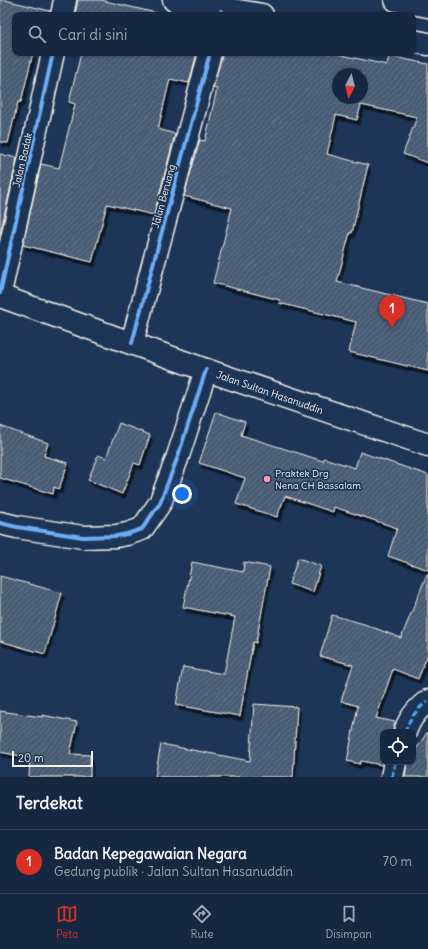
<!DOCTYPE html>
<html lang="id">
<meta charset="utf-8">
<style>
body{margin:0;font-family:Delius,sans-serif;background:#1f3048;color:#f1f3f6}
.controls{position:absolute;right:12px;bottom:12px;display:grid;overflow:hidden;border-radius:8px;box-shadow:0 1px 3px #0004}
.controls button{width:36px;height:36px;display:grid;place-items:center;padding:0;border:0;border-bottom:1px solid #35445a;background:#162841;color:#f1f3f6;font:20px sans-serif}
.compass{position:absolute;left:332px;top:68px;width:36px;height:36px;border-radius:50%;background:#162841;box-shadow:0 1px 3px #0004;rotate:187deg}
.scale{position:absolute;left:12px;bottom:10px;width:81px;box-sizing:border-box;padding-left:4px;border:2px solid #f4f1e8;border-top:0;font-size:11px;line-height:14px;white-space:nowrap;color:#f4f1e8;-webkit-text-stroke:3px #1d3557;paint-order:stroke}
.you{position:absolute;left:182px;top:494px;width:14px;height:14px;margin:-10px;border:3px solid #fff;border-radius:50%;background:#1a73e8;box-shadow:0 0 0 6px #1a73e833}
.badge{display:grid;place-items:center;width:26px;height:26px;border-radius:50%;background:#d93025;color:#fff;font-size:13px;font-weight:700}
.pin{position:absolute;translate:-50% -33px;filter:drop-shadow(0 1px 2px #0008)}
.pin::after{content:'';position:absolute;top:21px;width:14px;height:12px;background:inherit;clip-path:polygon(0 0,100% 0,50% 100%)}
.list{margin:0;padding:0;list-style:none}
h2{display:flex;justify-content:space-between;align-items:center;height:52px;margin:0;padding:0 16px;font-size:17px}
h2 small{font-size:13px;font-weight:400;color:#9ea6b1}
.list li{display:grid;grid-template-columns:26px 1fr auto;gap:12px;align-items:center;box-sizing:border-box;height:64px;padding:0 16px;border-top:1px solid #35445a}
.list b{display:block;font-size:15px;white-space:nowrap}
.list p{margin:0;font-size:13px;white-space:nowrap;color:#9ea6b1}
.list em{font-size:13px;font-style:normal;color:#9ea6b1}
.icon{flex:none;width:22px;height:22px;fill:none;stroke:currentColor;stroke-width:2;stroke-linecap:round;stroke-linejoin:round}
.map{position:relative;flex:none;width:428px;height:777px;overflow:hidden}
.search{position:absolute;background:#162841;box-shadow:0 1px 3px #0004;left:12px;right:12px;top:12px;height:44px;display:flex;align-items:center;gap:10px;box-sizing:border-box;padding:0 14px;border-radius:8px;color:#9ea6b1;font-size:15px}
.sheet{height:116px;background:#162841}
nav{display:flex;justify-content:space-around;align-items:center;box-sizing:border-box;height:56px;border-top:1px solid #35445a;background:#162841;font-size:11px;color:#9ea6b1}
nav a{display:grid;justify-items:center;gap:2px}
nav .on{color:#d93025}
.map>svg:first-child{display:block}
.building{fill:url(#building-hatch);stroke:#f4f1e8;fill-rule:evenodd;filter:url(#shadow)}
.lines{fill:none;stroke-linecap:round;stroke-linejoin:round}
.minor-casing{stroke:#f4f1e8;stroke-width:25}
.major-casing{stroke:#f4f1e8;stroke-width:25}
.highway-casing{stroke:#f4f1e8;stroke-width:25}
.minor{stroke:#1d3557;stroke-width:22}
.major{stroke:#1d3557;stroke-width:22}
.highway{stroke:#1d3557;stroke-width:22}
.quiet{stroke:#49aef6;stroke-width:3;stroke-dasharray:6 3;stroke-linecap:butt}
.cycleway-casing{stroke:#1d3557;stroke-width:6}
.cycleway{stroke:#6dadf4;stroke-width:4}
.poi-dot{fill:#ff9aa2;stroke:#1d3557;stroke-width:1.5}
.labels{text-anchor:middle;stroke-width:3.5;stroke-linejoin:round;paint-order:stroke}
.street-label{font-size:10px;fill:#f4f1e8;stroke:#1d3557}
.poi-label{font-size:10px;fill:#f4f1e8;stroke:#1d3557;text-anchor:start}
</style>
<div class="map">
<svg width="428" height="777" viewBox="0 0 428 777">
<defs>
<pattern id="building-hatch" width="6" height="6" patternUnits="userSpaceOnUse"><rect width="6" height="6" fill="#485b74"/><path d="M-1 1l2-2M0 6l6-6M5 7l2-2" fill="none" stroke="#637388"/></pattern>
<filter id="shadow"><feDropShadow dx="2.5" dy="4.5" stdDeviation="0" flood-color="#0009"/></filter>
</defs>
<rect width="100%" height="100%" fill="#1d3557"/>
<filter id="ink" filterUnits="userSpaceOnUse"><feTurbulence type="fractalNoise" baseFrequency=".025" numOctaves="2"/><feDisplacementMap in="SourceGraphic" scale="8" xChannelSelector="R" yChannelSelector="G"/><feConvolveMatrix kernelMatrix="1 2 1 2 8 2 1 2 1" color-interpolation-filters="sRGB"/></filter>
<g filter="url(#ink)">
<!-- building -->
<path class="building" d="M0,0H5L50,11V15H15V53H33L21,102H18L8,143L0,142Z
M78,0H101L165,15H75Z
M81,53H197L189,83L170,79L158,129L175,134L154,215L107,204L92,262L23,245L41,164L59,168L75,104L69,102Z
M222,53H332L387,65L389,56L428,64V163L403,154L417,117L361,105L357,120L336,115L327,154L368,165L352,233L350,232L337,282L428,304V371L349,352L356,322L279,303L280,300L213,283L232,208L184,196L200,140L205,141L217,89L213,88L222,56ZM338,74H362V98H338Z
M0,154L17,158L0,235Z
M216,412L245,422L241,435L323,461L324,458L355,468L360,452L428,475V570L388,556L397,528L334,507L333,512L285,496L277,517L236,504L245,478L199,463Z
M119,423L150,435L140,465L134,463L122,494L88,480L98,455L106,458Z
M0,426L48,443L44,456L68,463L59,489L54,487L53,494L0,478Z
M298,558L321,566L313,592L289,584Z
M192,562L243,572L244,562L270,567L256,643L253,642L240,716L176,705L183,667L224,674L235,617L183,607Z
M427,574H428V654L418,679L393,669L376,718L395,722L393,732H383V759L382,765L361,761L360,764L347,761L358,706L341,701L353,665L320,656L332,615L364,624L401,638Z
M0,576L62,593L45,654L0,641Z
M254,704L297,707L293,777H155L161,744L250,761Z
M0,711L42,717V715L77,722L70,754L90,755V777H29L30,758L0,752Z
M428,731V777H405L407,763L413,762V754Z"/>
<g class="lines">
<!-- minor casing -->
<g class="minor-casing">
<path id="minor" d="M62,15L65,0
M0,293L53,53
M132,343L210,53
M0,523L17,527L83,537L116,536L127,534L142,529L160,503L177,459L206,370
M405,732C409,719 417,709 428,701
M392,777L395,762"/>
</g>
<!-- major casing -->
<g class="major-casing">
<path id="major" d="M174,0L262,15
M396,0L428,6
M413,41L428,44"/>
</g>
<!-- highway casing -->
<g class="highway-casing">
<path id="highway" d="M0,296L206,370L428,445"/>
</g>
<!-- minor -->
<use href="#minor" class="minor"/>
<!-- major -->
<use href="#major" class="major"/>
<!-- highway -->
<use href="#highway" class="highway"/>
<!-- quiet -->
<path class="quiet" d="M220,15L222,8
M405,732C409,719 417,709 428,701
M392,777L395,762"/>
<!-- cycleway casing -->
<g class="cycleway-casing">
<path id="cycleway" d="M0,293L53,53
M132,343L210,53
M0,523L17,527L83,537L116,536L127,534L142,529L160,503L177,459L206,370"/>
</g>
<!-- cycleway -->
<use href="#cycleway" class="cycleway"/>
</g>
</g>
<!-- markers -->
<circle class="poi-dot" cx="267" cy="479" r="4"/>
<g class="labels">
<!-- street labels -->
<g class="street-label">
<text transform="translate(22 160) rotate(-77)" y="4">Jalan Badak</text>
<text transform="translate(163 196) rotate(-75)" y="4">Jalan Beruang</text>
<text transform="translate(270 392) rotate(19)" y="4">Jalan Sultan Hasanuddin</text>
</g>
<!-- poi labels -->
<g class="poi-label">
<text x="275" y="477">Praktek Drg<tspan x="275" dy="12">Nena CH Bassalam</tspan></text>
</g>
</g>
</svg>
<div class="controls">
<button><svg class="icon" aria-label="locate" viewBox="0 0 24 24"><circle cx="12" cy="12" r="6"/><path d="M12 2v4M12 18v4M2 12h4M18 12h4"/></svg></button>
</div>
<svg class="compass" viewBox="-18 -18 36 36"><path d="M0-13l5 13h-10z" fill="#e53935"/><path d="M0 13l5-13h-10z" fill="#9ea6b1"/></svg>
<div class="scale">20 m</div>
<div class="you"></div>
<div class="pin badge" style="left:392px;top:328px">1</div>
<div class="search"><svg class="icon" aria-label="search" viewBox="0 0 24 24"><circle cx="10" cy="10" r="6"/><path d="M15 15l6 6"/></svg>Cari di sini</div>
</div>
<section class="sheet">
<h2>Terdekat<small></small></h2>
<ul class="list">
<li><span class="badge">1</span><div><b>Badan Kepegawaian Negara</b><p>Gedung publik · Jalan Sultan Hasanuddin</p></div><em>70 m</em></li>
</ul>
</section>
<nav>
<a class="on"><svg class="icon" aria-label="map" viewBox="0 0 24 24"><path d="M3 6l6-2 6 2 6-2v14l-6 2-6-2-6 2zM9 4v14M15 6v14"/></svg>Peta</a>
<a><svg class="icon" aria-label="directions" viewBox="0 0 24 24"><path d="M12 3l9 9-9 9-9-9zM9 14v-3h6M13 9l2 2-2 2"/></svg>Rute</a>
<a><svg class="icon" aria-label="saved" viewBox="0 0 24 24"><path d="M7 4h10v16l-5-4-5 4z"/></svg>Disimpan</a>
</nav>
